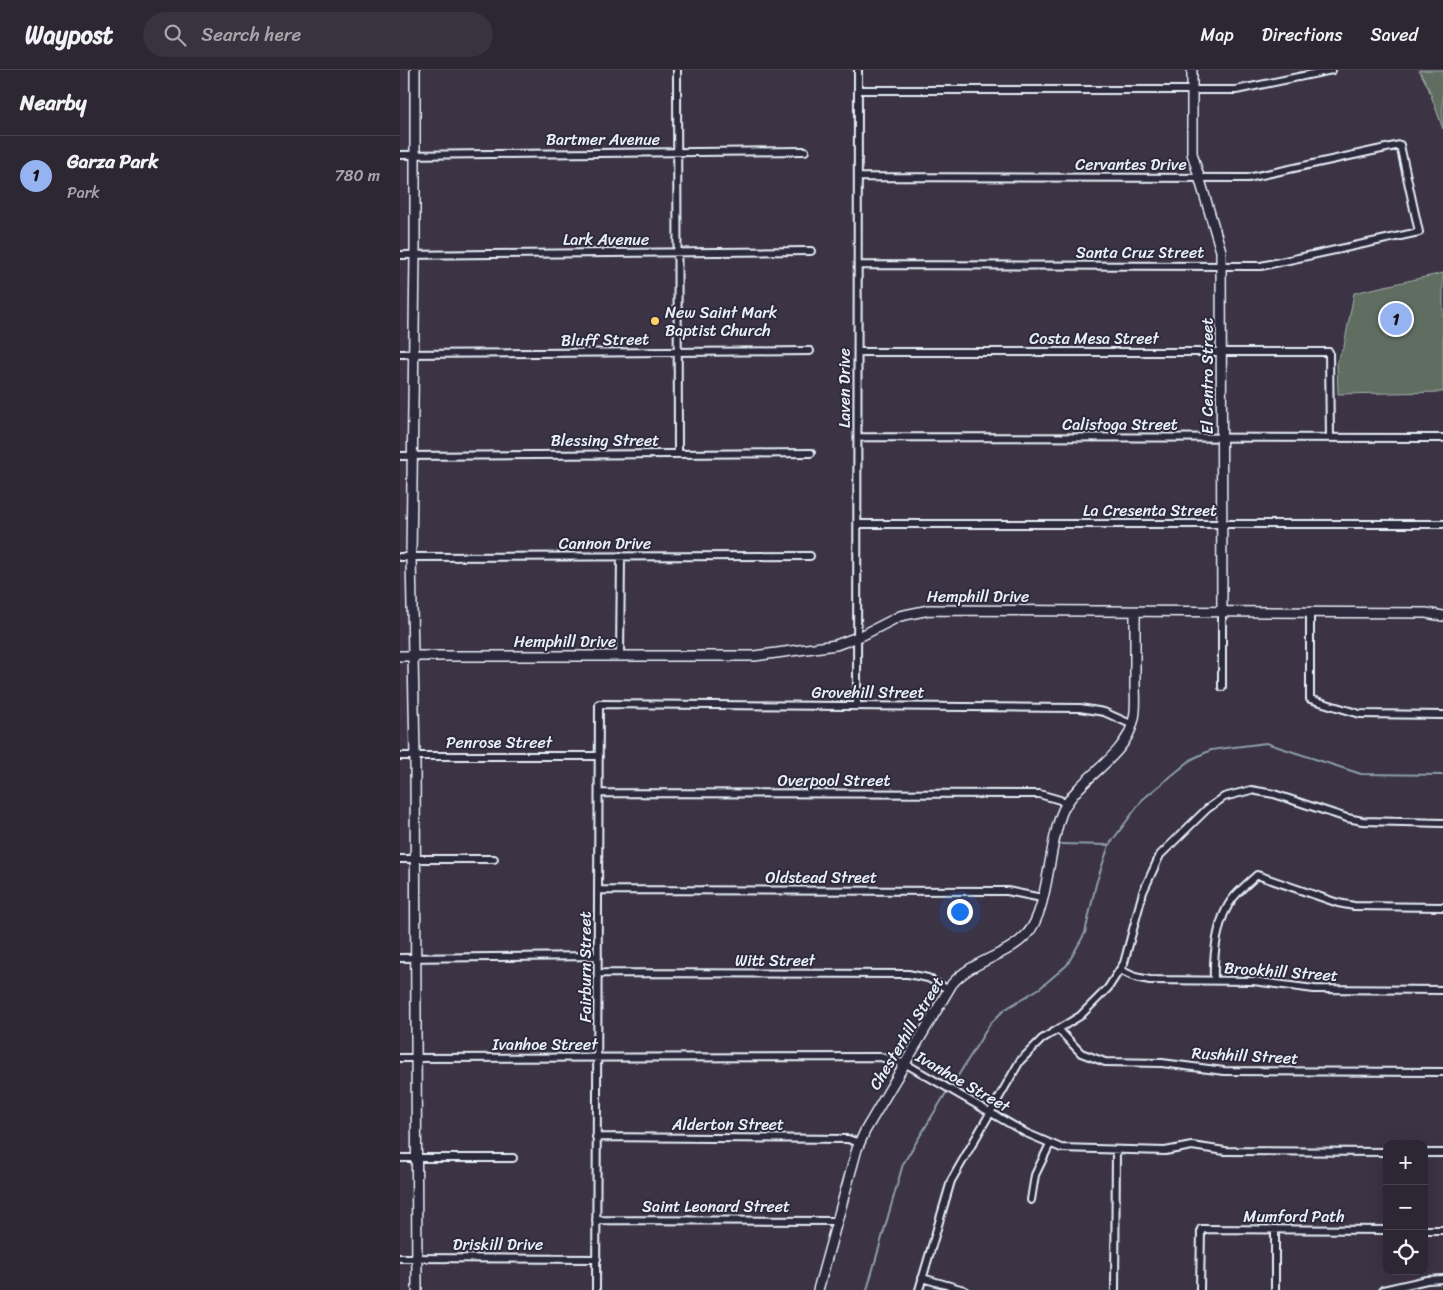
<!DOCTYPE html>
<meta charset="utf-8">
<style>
body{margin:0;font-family:Sriracha,sans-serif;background:#39323f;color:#f1f3f6}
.controls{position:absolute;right:15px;bottom:15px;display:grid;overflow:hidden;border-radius:10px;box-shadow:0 5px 20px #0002}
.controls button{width:45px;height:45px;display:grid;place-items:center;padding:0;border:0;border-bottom:1px solid #48434e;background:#2d2633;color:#f1f3f6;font:25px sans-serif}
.you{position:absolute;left:559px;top:841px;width:18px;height:18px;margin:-12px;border:4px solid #fff;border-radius:50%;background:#1a73e8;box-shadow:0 0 0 8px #1a73e833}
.badge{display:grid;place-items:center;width:32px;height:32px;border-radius:50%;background:#95b2f1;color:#111;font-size:16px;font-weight:700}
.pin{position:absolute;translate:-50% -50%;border:2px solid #fff;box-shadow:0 1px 5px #0006}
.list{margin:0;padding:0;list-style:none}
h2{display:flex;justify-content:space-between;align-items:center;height:65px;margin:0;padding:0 20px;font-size:21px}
h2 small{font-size:16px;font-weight:400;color:#a7a5ac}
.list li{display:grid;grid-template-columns:32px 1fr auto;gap:15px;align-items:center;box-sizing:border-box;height:80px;padding:0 20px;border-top:1px solid #48434e}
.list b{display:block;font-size:19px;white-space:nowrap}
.list p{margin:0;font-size:16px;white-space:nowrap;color:#a7a5ac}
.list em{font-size:16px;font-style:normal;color:#a7a5ac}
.icon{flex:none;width:28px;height:28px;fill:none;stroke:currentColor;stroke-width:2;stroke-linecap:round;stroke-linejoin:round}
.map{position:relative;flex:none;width:1043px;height:1220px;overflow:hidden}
header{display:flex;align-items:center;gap:30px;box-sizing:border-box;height:70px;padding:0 25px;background:#2d2633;border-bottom:1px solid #48434e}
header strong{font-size:24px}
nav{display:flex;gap:28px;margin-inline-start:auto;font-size:18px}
.search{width:350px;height:45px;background:#39323f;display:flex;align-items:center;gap:12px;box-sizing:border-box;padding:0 18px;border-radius:28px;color:#a7a5ac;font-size:19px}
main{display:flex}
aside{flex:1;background:#2d2633}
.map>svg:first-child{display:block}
.green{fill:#616e62;stroke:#a4b0ad}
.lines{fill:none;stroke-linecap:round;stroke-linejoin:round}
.stream{stroke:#8c9fab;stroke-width:2}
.street-casing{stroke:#e8f1f8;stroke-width:10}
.secondary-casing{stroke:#e8f1f8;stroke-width:12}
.street{stroke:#2f2a3d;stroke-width:6}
.secondary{stroke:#2f2a3d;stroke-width:9}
.poi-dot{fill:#ffd166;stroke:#2f2a3d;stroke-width:2}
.labels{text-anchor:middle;stroke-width:4;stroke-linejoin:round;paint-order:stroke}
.street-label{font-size:16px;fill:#e8f1f8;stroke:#2f2a3d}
.poi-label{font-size:16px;fill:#e8f1f8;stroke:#2f2a3d;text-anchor:start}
</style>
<header>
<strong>Waypost</strong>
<div class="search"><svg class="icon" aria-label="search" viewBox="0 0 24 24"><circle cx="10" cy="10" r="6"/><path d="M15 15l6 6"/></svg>Search here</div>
<nav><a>Map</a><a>Directions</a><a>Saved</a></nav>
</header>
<main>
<aside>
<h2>Nearby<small></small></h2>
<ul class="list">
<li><span class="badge">1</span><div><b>Garza Park</b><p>Park</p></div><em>780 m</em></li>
</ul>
</aside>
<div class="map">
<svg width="1043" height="1220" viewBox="0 0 1043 1220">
<rect width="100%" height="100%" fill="#3c3344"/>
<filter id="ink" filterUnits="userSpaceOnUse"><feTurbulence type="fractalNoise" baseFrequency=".02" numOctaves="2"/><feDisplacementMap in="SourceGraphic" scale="10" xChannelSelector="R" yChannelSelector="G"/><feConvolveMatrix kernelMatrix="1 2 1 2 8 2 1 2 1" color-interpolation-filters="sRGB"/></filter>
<g filter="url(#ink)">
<!-- green -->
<path class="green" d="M1019,0H1043V59L1028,17Z
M1043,203V322L938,324L937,291L944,276L954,223Z"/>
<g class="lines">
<!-- stream -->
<path class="stream" d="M660,774L709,775L743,729L792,689L811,680L866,673L961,704L1043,705
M553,1014L590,954L604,940L640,918L667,895L685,863L696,814L709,775
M467,1220L503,1094L546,1023"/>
<!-- street casing -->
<g class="street-casing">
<path id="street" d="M277,0L278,384
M458,20H836L932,0
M0,85L405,81
M0,185L411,181
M458,195L861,196L1019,162L1000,75L848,108L458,107
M458,282H929L930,368
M0,284L410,281
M458,367L1043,368
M0,386L411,383
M458,454H1043
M0,487L410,486
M822,543V617
M910,543V629L960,644L1043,645
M220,586L221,486
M457,636L458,0
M0,686H199
M199,723L639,724L660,730L666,735
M0,789H94
M199,820L607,821L642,828
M0,888L198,886
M720,900L735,907L750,910L853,911L914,919L1043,920
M198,903L508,904L528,908L549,920
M814,910C813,885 817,847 834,827C841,819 849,812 857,805L938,833L954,836L1043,837
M659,960L681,983L705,992L762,993L824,1001L1043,1002
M0,988L480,987L506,994L626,1063L661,1078L765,1081L792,1076L825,1081L987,1082
M196,1067L448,1069L459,1073
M1024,1083H1043
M0,1088H113
M631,1130L635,1105L650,1074
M196,1150L437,1151
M1024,1160H1043
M0,1188L197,1189
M522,1208L564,1220
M196,1220L199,634L680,638L704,642L733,655
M519,1220L551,1111L620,991L642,969L680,946L708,918L724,893L743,822L760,785L807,739L824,727L851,720L874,724L947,748L963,751L1043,753
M715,1220L716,1080
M800,1220L801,1159L987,1160
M875,1220V1159
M983,1220L1027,1210L1043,1209"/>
</g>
<!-- secondary casing -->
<g class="secondary-casing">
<path id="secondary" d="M15,0V185L11,487L15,686L17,1220
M792,0V83L821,181L822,543
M0,586H354L436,575L463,565L500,546L529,540L1026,543L1043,546
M418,1220L457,1079L465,1061L552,914C572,890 606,887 627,864C649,841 648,773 663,740C680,706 724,689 733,652C737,640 735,626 735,614C735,590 735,566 735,542"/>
</g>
<!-- street -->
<use href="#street" class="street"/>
<!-- secondary -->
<use href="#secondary" class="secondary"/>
</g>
</g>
<!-- markers -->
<circle class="poi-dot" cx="255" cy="251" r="5"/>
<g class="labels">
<!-- street labels -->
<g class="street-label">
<text x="203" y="75">Bartmer Avenue</text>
<text x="731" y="100">Cervantes Drive</text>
<text x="206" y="175">Lark Avenue</text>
<text x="740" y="188">Santa Cruz Street</text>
<text x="694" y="274">Costa Mesa Street</text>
<text transform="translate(205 269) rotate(-1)" y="6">Bluff Street</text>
<text transform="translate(807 306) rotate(-90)" y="6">El Centro Street</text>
<text transform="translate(444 318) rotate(-90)" y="6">Laven Drive</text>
<text x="720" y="360">Calistoga Street</text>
<text x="205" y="376">Blessing Street</text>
<text x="750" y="446">La Cresenta Street</text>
<text x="205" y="479">Cannon Drive</text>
<text x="578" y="532">Hemphill Drive</text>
<text x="165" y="577">Hemphill Drive</text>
<text x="468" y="628">Grovehill Street</text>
<text x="99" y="678">Penrose Street</text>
<text x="434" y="716">Overpool Street</text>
<text x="421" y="813">Oldstead Street</text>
<text x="375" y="896">Witt Street</text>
<text transform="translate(185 897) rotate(-90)" y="6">Fairburn Street</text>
<text transform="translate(881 901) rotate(4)" y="6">Brookhill Street</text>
<text transform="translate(506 963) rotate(-59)" y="6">Chesterhill Street</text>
<text x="145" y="980">Ivanhoe Street</text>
<text transform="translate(845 985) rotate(3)" y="6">Rushhill Street</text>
<text transform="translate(563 1011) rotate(30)" y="6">Ivanhoe Street</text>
<text x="328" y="1060">Alderton Street</text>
<text x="316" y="1142">Saint Leonard Street</text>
<text x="894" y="1152">Mumford Path</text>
<text x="98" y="1180">Driskill Drive</text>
</g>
<!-- poi labels -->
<g class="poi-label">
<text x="265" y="248">New Saint Mark<tspan x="265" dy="18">Baptist Church</tspan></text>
</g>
</g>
</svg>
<div class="controls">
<button>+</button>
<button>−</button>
<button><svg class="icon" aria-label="locate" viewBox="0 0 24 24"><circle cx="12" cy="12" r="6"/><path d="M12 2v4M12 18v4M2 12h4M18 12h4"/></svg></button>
</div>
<div class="you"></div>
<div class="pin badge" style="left:996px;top:249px">1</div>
</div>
</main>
